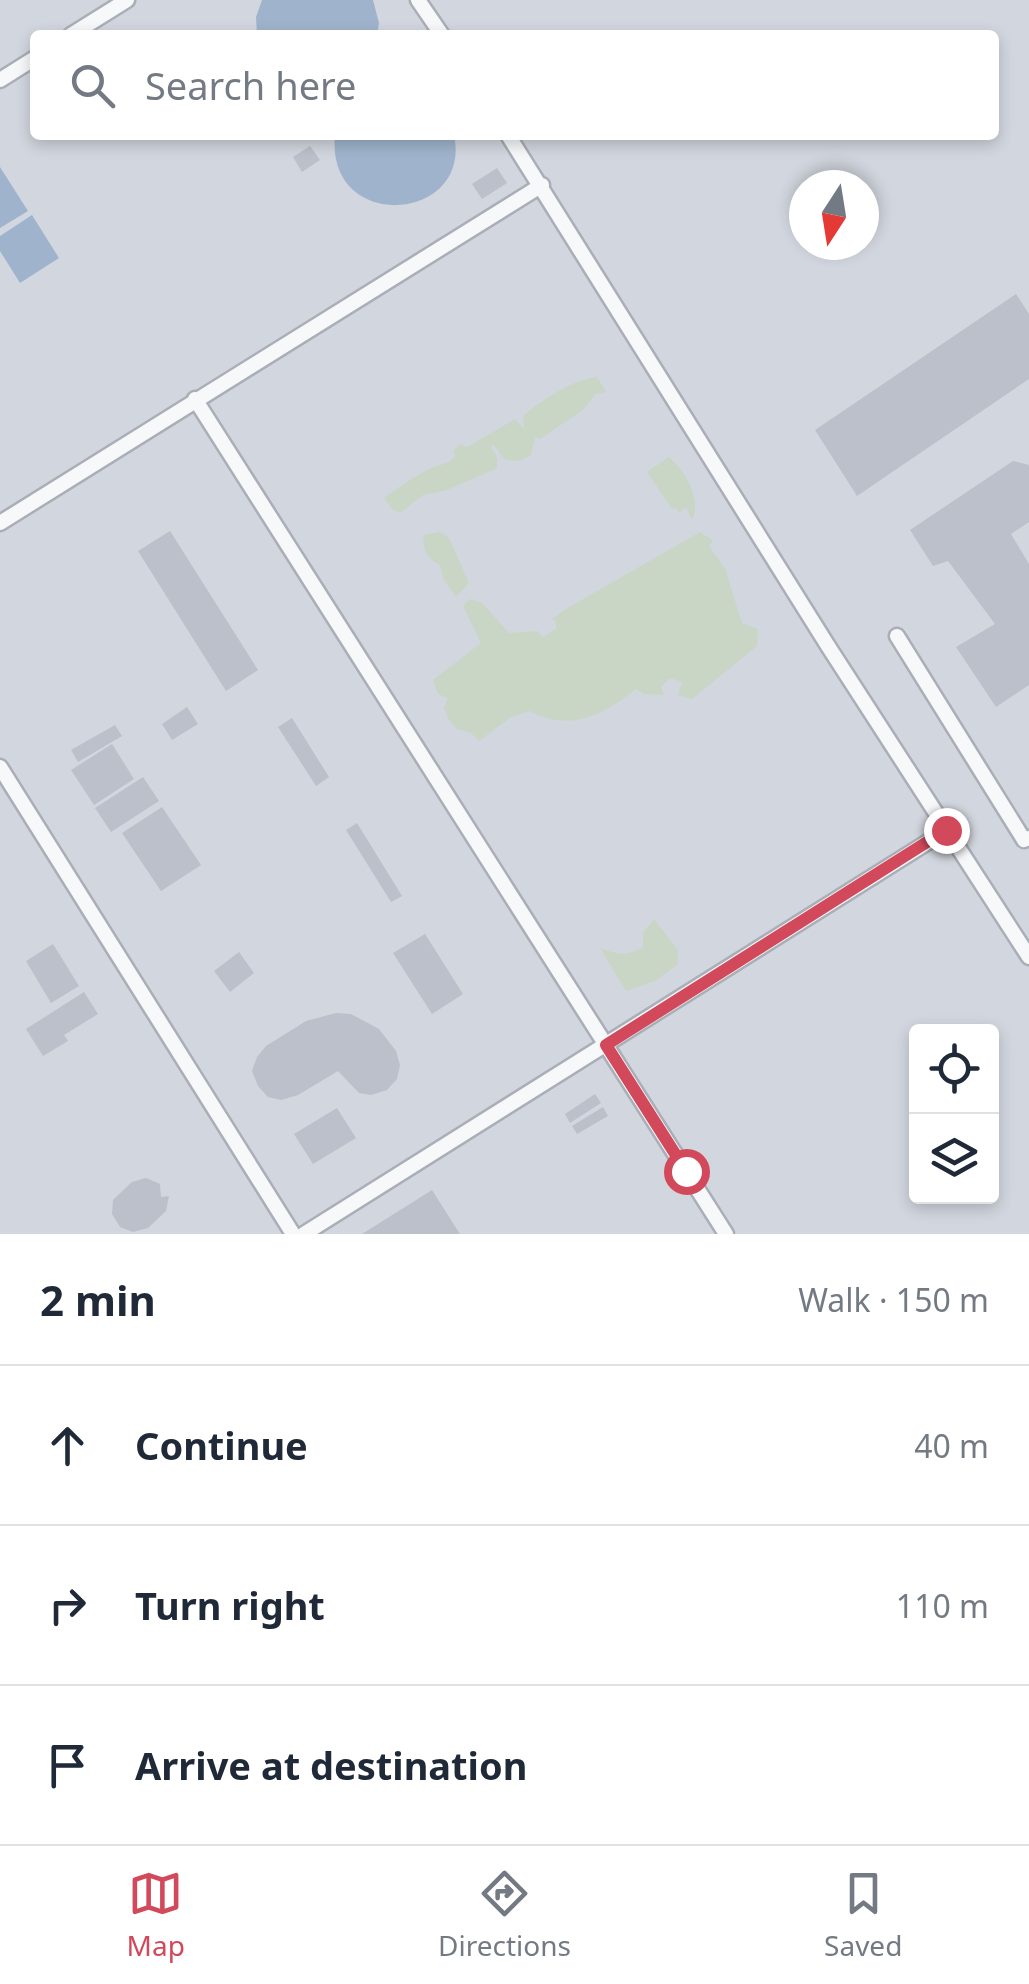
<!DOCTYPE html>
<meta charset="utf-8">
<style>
body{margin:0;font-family:"Noto Sans",sans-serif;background:#f2f2f3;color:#1f2937}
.controls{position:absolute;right:30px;bottom:30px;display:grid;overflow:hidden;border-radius:10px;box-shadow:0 5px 15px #0003}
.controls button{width:90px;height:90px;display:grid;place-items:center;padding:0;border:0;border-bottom:2px solid #e0e1e3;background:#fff;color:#1f2937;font:50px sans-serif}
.compass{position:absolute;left:789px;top:170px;width:90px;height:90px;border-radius:50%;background:#fff;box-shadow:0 5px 15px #0003;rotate:192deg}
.stop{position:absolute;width:30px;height:30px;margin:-22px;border:8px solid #d1495b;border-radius:50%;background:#fff}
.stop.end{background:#d1495b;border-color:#fff;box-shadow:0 2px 10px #0008}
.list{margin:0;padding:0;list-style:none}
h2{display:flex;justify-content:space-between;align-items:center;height:130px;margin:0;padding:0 40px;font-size:42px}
h2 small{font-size:32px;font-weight:400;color:#747a83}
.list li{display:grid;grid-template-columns:65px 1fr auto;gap:30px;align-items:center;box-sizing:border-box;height:160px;padding:0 40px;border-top:2px solid #e0e1e3}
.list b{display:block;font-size:38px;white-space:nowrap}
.list em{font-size:32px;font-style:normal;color:#747a83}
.icon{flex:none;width:55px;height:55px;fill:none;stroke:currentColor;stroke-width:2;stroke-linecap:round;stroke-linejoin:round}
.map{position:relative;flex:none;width:1029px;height:1234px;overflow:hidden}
.search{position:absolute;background:#fff;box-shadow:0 5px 15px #0003;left:30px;right:30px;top:30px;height:110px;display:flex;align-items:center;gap:25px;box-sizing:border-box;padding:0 35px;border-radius:10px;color:#747a83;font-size:38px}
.sheet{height:610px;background:#fff}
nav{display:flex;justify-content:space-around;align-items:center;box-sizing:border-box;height:140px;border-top:2px solid #e0e1e3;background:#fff;font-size:28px;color:#747a83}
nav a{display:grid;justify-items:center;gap:5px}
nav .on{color:#d1495b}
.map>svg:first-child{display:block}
.built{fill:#d2d6de;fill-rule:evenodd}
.green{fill:#c9d6c5}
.water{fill:#9fb4cc}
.building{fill:#bbc0ca}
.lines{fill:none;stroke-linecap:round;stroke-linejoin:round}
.service-casing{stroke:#a9aeb7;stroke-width:19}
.service{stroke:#f7f8fa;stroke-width:14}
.route{stroke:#d1495b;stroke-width:12}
</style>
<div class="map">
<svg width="1029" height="1234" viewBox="0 0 1029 1234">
<rect width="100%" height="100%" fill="#e4e7ec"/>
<!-- built -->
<path class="built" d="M0,0H1029V1234H0ZM35,35H994V135H35ZM804,185H864V245H804ZM916,1032H992V1196H916Z"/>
<!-- green -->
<path class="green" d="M597,377L606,392L596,394L583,410L540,439L535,437L531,455L520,461L505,460L494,445L491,447L497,457V468L493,470L447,490L423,495L400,513L392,509L384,498C393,491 424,470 434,467C445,463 447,464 456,456L453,452L460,444L467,447L515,419L524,429L523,416C542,400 572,380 597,377Z
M669,457C686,472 702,499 692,520L686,507L679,513L676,508L672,509L647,472Z
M440,532L449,538L469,583L456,597L444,580L440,565C427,559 423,549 423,535Z
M700,532L713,541L709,546L725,568L742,623L758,629L757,646L692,699L678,695L682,682L670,678L661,687L664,695L644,694L636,689C605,714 570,733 530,711L511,717L479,741L471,733L457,729L449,720L444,708L448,698L438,694L433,680L481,643L463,606L470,599L482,603L509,633L537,631L543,637L556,629V622L552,619L566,609Z
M654,919L678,950V964L655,981L626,991L600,948C617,954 626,957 643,947V933Z"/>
<!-- water -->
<path class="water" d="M262,0H373L379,23L377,35H257L256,17Z
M335,135H454C473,223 325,234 335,135Z
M0,167L28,211L0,228Z
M32,215L59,258L20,283L0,251V236Z"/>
<!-- building -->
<path class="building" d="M310,146L320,160L302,172L293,157Z
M497,168L507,183L482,199L472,184Z
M1016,294L1029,314V379L857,496L815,430Z
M1013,461L1029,465V522L1011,534L1029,564V685L996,707L956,647L995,624L948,561L933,566L910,530Z
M170,531L258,670L226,691L138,551Z
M187,707L198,724L172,740L162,724Z
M292,718L329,777L316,786L278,727Z
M115,725L122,736L78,762L71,750Z
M112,744L134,779L94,805L71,770Z
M143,777L159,801L111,832L95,808Z
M162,807L201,865L161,891L122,833Z
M357,823L402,896L391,902L346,830Z
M425,934L463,994L432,1014L393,953Z
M53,944L79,986L51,1003L26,961Z
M239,952L254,973L230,992L214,971Z
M84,992L98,1014L64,1035L68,1041L43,1056L26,1029Z
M336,1013L351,1014L379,1029L396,1051L400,1065L397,1079L387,1090L371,1095L359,1093L338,1071L298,1095L281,1100L268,1097L258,1086L252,1071L257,1057L266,1046L306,1021Z
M595,1094L601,1103L570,1123L565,1114Z
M603,1107L608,1116L577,1134L572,1126Z
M337,1108L356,1138L313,1164L294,1134Z
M146,1178L160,1184L161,1197L169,1196L166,1211L148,1228L133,1232L120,1227L112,1214L113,1200L132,1182Z
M432,1190L460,1234H362Z"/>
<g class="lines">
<!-- service casing -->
<g class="service-casing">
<path id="service" d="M418,0L442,35
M71,35L127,0
M0,80L35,58
M508,135L828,646L1029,957
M195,399L726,1234
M0,523L542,185
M897,636L1024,840L1029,838
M0,767L293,1234
M304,1234L947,830"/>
</g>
<!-- service -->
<use href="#service" class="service"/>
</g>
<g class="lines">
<!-- route -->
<path class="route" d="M686,1171L606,1045L946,830"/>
</g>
</svg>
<div class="controls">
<button><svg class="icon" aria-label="locate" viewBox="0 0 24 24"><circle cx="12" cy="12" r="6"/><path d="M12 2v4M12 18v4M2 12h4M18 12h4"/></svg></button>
<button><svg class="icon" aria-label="layers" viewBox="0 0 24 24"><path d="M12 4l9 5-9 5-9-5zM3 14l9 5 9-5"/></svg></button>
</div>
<svg class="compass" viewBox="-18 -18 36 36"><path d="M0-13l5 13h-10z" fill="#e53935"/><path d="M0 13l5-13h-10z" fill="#747a83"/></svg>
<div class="stop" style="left:686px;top:1171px"></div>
<div class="stop end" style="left:946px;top:830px"></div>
<div class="search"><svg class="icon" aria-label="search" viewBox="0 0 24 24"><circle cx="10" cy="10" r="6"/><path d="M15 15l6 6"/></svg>Search here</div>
</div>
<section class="sheet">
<h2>2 min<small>Walk · 150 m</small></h2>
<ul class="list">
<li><svg class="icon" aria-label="ahead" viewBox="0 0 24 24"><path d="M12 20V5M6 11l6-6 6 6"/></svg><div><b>Continue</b></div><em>40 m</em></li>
<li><svg class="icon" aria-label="right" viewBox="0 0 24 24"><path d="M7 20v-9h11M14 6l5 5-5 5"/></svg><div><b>Turn right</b></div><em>110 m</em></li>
<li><svg class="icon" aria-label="arrive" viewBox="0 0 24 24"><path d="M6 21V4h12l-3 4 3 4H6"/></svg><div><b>Arrive at destination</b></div></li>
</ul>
</section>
<nav>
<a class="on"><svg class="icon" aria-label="map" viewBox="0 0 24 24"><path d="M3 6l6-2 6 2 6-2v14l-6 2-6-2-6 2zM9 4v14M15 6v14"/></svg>Map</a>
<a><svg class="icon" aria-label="directions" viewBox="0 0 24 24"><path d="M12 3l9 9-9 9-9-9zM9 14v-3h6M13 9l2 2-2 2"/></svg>Directions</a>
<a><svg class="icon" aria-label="saved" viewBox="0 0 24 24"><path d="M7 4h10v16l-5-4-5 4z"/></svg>Saved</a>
</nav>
